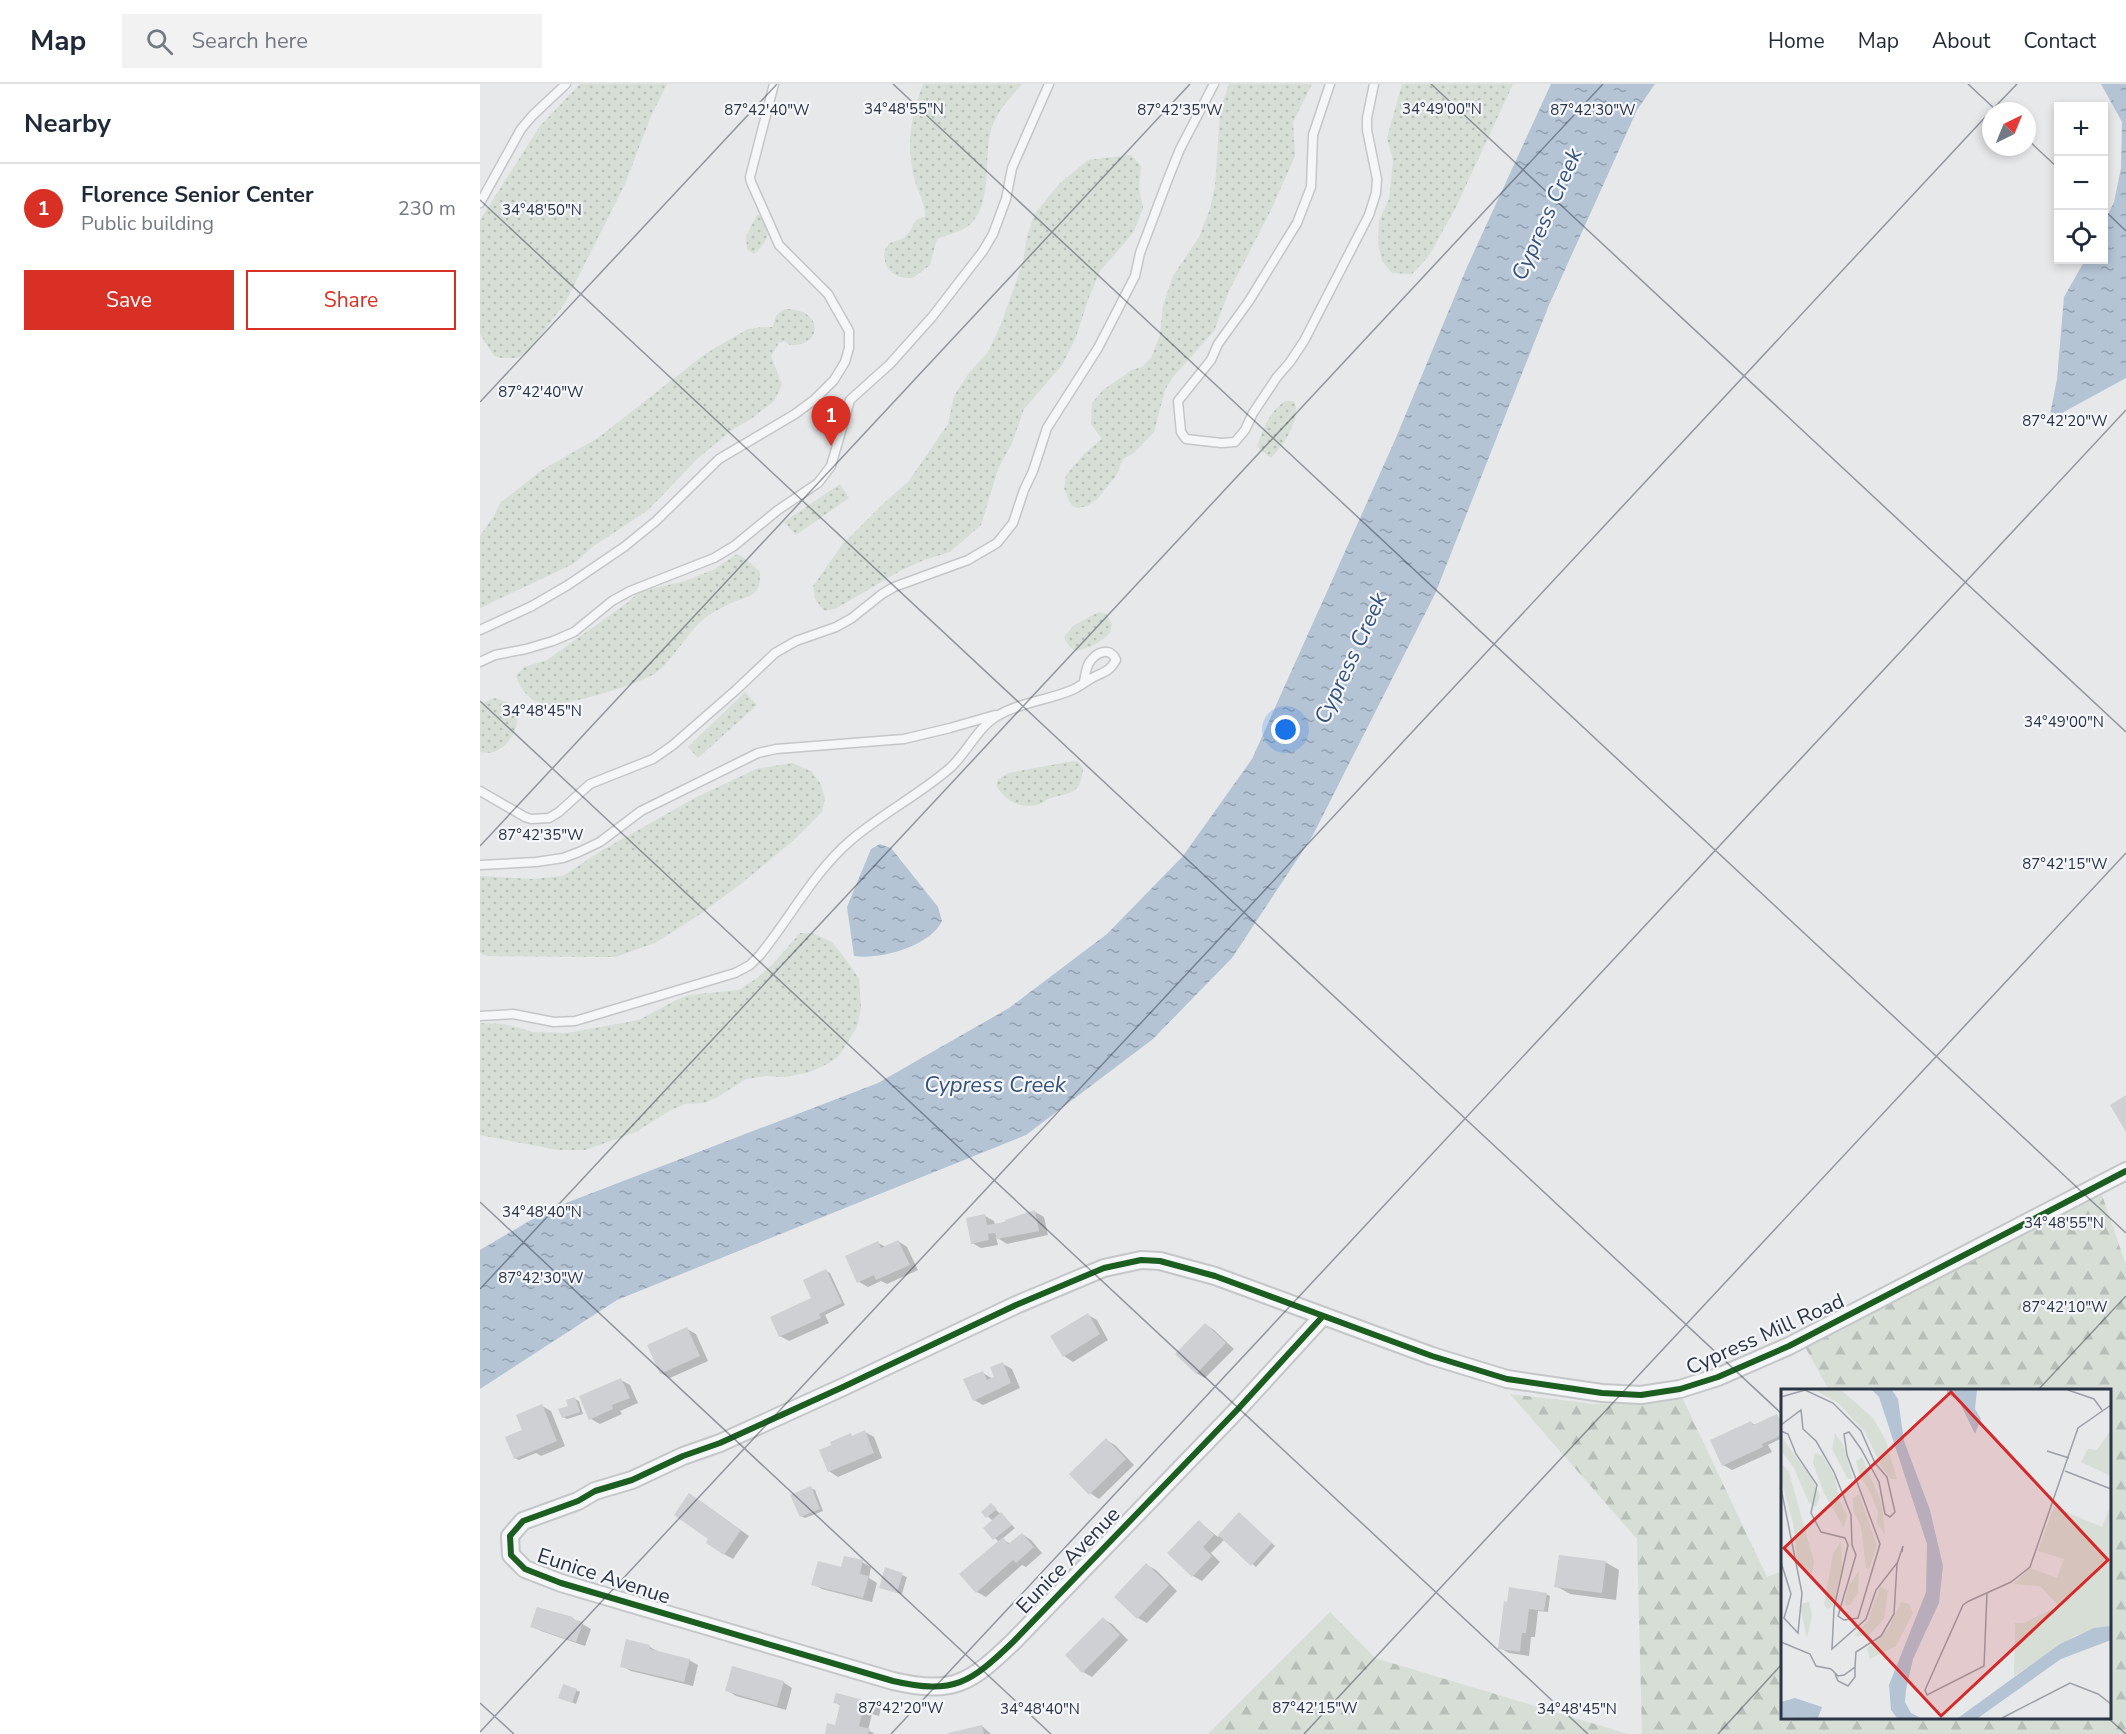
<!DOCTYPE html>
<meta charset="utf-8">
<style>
body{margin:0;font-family:"Nunito Sans",sans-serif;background:#f2f2f3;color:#1f2937}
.controls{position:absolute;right:18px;top:18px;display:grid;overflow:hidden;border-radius:0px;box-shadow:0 3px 9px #0003}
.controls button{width:54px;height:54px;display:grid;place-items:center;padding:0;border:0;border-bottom:2px solid #e0e1e3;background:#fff;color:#1f2937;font:30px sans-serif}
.compass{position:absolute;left:1502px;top:18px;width:54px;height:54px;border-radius:50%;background:#fff;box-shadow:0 3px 9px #0003;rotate:43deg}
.you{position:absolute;left:806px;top:646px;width:21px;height:21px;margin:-15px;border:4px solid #fff;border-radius:50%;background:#1a73e8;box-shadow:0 0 0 9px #1a73e833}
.badge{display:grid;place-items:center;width:39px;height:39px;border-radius:50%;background:#d93025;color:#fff;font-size:20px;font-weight:700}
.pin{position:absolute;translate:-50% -50px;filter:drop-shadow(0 2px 3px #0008)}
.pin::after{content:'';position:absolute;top:32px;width:21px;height:18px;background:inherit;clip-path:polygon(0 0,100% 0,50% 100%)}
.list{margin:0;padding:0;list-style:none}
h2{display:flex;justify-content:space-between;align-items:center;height:78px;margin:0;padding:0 24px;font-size:26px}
h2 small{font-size:20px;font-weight:400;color:#747a83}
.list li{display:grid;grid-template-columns:39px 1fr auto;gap:18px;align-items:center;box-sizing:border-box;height:90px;padding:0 24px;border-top:2px solid #e0e1e3}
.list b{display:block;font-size:22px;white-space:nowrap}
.list p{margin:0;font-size:20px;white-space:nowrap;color:#747a83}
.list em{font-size:20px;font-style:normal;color:#747a83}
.actions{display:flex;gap:12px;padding:18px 24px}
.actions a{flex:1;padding:14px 0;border:2px solid #d93025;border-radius:0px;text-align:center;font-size:21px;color:#d93025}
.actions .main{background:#d93025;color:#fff}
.icon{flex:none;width:33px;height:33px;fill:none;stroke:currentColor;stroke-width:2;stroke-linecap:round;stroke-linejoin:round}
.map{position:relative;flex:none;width:1646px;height:1650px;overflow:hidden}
header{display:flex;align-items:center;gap:36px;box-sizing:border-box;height:84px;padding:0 30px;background:#fff;border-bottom:2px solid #e0e1e3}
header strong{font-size:28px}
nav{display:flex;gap:33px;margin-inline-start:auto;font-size:21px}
.search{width:420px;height:54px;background:#f2f2f3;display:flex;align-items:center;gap:15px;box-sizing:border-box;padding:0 21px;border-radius:0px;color:#747a83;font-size:22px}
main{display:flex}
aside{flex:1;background:#fff}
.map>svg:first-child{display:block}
.grass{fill:url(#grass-dots)}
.forest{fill:url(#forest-firs)}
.water{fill:url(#water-ripples)}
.shadow{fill:#0003}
.building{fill:#ced0d3}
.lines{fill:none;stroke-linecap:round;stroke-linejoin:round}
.lane-casing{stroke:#c4c6c8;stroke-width:11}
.street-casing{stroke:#c4c6c8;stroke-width:20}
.lane{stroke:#f5f6f7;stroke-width:8}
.street{stroke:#f5f6f7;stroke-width:16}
.cycleway-casing{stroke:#f4f6f9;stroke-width:10}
.cycleway{stroke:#1b5e20;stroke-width:6}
.ticks{fill:none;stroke:#2b3445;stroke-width:1.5;stroke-opacity:0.45}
.labels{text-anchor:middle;stroke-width:4.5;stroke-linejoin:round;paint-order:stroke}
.street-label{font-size:21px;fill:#2b3445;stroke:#f4f6f9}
.water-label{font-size:22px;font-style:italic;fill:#34527a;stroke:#f4f6f9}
.inset-road{fill:none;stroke:#9ba0a8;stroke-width:1.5}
.view{fill:#d62828;fill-opacity:0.15;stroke:#d62828;stroke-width:3}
.inset-edge{fill:none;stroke:#2b3445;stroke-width:3}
.ticks-label{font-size:15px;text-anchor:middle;fill:#2b3445;stroke:#f4f6f9;stroke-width:4.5;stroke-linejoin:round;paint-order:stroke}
</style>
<header>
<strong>Map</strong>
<div class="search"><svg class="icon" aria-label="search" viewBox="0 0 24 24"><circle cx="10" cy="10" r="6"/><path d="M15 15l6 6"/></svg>Search here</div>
<nav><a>Home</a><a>Map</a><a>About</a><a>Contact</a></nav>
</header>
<main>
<aside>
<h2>Nearby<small></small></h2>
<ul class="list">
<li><span class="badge">1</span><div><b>Florence Senior Center</b><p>Public building</p></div><em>230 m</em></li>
</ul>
<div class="actions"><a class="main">Save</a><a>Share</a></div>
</aside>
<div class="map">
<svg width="1646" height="1650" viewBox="0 0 1646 1650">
<defs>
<pattern id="grass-dots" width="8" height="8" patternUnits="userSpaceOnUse" patternTransform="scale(1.5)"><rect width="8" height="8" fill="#d6ded6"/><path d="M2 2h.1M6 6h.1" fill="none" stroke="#b8bfb9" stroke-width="1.8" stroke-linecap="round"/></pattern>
<pattern id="forest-firs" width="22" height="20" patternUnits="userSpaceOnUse" patternTransform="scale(1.5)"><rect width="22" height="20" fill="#d6ded6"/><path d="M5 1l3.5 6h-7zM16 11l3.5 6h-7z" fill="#b8bfb9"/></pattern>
<pattern id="water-ripples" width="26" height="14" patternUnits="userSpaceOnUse" patternTransform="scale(1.5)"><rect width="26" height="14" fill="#b4c4d5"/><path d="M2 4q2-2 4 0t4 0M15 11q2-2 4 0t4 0" fill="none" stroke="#93a0af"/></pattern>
</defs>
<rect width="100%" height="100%" fill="#e6e8ea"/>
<!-- grass -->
<path class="grass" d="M100,0H187L171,32L145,100L85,219L47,269L37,274H21L14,272L0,250V136L60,42Z
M443,0H542C529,15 514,30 510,50C504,76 513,124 487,143C479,148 466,151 457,155L450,181L433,194C427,194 419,194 414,190C405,185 400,168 409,160C414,156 421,157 426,152C434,145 432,134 445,133C446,119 438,109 435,97C425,60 431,35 443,0Z
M749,0H832L813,38L815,72L790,128L749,207L734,247L693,293L685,306L674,348L654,369L643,375L636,392L618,414L607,422L598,424L594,423L590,419L584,404L586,391L604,370L622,355L611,340L612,319L623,306L652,286L662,283L671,274L680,251L683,221L693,192L719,153L730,125L735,102L740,26Z
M922,0H1033L975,125L948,173L932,190L912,189L902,177L898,160L899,137L909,115L913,76L907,54Z
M651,71L661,82L659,104L663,124L653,149L620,187L608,216L596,253L582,281L544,325L532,359L518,385L501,441L470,468L444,476L420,487L355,525L344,527L335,515L333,502L362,461L405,418L428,398L468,340L474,312L489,289L508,268L520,243L543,178L547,152L555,129L581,98L608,76Z
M277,131L285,133C291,149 287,159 274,170L267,165L266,152Z
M304,225C345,224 343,263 310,261L304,257L299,259L291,272L302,301L294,317L271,335L253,345L217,375L168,426L111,464L93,480L0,524V452L14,432L20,419L62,386L118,354L225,270L268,245L283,243H293L296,232Z
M805,317H814C822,335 804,361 791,374L777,363C783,345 789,328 805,317Z
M360,400L369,414L316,451L304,438Z
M257,470L267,476L280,488C281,515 268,511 249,520C243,523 235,527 229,531C208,546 197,571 177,588C162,600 81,624 63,620C50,617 40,605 36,592L44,583L67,576L147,519L159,508L205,497L233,486Z
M619,528L626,530L632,540L630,549C620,559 610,564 595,567L589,562L584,553L594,541Z
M265,608L277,621L218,674L208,663Z
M14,614L27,618L36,626C42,647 22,674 0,668V620Z
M593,677L598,678L603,685C600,713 590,707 568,715C565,716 563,719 560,720C541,726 525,717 516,701L518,696L528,689Z
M312,679L331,687L340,699L345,714L342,728L314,756L258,802L216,833L175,859L135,873L7,872L0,869V792L53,795L83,792L121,767L213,715L276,685Z
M320,849H332L352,858L370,881L379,895L381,924L377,943L359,972L349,979L330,988L305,993L285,992L266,995L236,1014L224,1019L205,1020L191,1026L156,1048L105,1066H78L0,1051V939L24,940L53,948L87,949L159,936L196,916L209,911L259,906L277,894L293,880Z"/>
<!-- forest -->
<path class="forest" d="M1622,1111L1646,1181V1650H1162L1157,1455L1030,1310L1114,1320L1174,1319L1201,1311L1287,1493L1302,1487V1634H1630V1306H1349L1324,1261Z
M850,1528L895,1574L1148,1650H728Z"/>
<!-- water -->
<path class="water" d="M1071,0H1175L1157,26L1069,221L955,510L832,753L752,874L673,955L546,1051L137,1216L0,1305V1166L68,1126L398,999L529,924L627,850L703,772L772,675L915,356L987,183Z
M1621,0H1646V294L1569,336L1577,295L1584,213L1605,176H1624V139L1634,118L1641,84L1642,38Z
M400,760L411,764L458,823L462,837C450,862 401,876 374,872L367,823L391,765Z"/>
<!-- shadow -->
<path class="shadow" d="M555,1128L564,1133L568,1151L527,1160L516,1153L518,1161L501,1164L492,1159L505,1132L514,1137L515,1141Z
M418,1157L427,1163L438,1186L407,1200L401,1197L388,1203L379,1198L398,1159L406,1163Z
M346,1187L350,1189L365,1221L345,1231L349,1239L309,1257L300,1252L335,1218Z
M608,1231L617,1236L628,1256L593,1278L584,1272Z
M725,1240L734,1246L754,1265L725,1294L716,1289Z
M207,1245L216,1250L228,1277L190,1294L181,1289Z
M523,1280L532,1285L540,1304L503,1321L494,1316L503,1289L513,1295L516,1293Z
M141,1296L150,1301L158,1319L140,1327L142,1330L120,1340L111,1335Z
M95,1315L99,1317L103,1330L87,1335L83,1333Z
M62,1322L71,1327L85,1362L61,1372L56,1369L39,1376L35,1374Z
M1297,1332L1302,1337V1354L1288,1361L1292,1368L1252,1386L1243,1381L1271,1339L1276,1341Z
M385,1348L394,1353L402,1374L358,1393L349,1387L373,1353Z
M626,1356L635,1361L654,1381L619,1415L610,1409Z
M330,1404L335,1406L343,1427L325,1434L321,1432Z
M219,1416L269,1452L253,1475L244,1470L230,1455Z
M511,1421L535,1444L522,1455L531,1460L542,1450L551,1456L562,1469L546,1483L542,1481L506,1513L497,1508L519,1458L505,1444L513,1437L503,1428Z
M759,1430L795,1462L776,1483L745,1455L731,1469L740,1478L722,1497L713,1492L689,1469L719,1438L738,1453Z
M382,1478L391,1483L389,1494L397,1499L392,1518L342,1505L333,1500L362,1485Z
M1125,1478L1139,1486L1136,1516L1090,1510L1076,1502Z
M667,1481L676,1486L697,1507L667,1539L658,1534Z
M406,1485L427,1493L422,1510L404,1505Z
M1066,1510L1070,1512L1068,1528L1058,1527L1055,1553H1051L1049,1572L1029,1569L1020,1564L1034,1520Z
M58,1525L92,1534L111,1545L105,1562L61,1547L52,1542Z
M623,1535L632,1540L648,1556L612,1593L603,1588Z
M170,1563L179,1568L209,1576L218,1581L213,1602L151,1587L142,1582Z
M303,1598L312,1604L306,1626L256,1612L247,1606Z
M96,1606L100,1608L96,1620L84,1615Z
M355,1618L392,1619L401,1624L399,1632L392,1630L388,1646L395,1650H346L356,1643L361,1622Z
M502,1642L511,1650H471Z"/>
<!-- building -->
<path class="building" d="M1646,1011V1048L1630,1021Z
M555,1126L559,1147L517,1155L515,1149L508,1150L509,1156L491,1160L486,1134L505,1130L507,1141L526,1138L525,1136Z
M418,1156L430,1181L396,1196L394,1191L377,1199L365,1172L398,1157L401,1164Z
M346,1185L362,1219L339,1230L341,1234L299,1253L290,1233L331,1214L323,1196Z
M608,1229L620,1250L583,1273L570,1252Z
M725,1239L746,1259L716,1290L695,1270Z
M207,1243L220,1272L180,1290L167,1261Z
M523,1278L531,1299L493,1317L483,1295L503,1287L507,1296L514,1293L510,1283Z
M141,1294L150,1314L132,1321L133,1325L109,1336L99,1312Z
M95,1313L100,1328L82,1334L78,1325L88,1322L86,1316Z
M62,1320L77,1357L34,1375L25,1353L42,1346L36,1331Z
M1297,1330L1302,1341V1351L1282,1360L1283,1363L1242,1382L1230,1356L1271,1337L1273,1341Z
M385,1346L394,1369L348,1388L339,1366L351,1361L350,1358L371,1349L372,1352Z
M626,1354L646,1375L609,1411L589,1390Z
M331,1402L340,1425L320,1433L310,1411Z
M209,1409L261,1446L244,1471L226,1459L228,1455L194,1431Z
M511,1419L517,1425L506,1434L501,1428Z
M521,1428L532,1441L513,1456L503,1444Z
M759,1428L792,1459L771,1482L738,1451Z
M719,1436L734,1451L723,1463L732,1472L712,1493L687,1469Z
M542,1449L554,1463L536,1479L533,1476L496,1509L479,1490L523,1453L528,1460Z
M1079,1471L1126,1477L1122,1509L1074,1503Z
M364,1472L383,1476L380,1490L389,1492L383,1514L331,1501L338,1477L361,1483Z
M666,1479L689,1501L657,1535L634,1513Z
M405,1483L423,1489L417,1509L399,1504Z
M1029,1503L1067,1509L1064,1527L1049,1525L1046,1549H1042L1040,1568L1018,1565L1024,1517L1027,1518Z
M57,1523L93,1533L92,1535L103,1538L96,1558L50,1543Z
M623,1533L640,1551L602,1589L585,1571Z
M146,1555L170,1561V1565L210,1575L204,1598L140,1583Z
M252,1582L304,1597L297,1622L245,1607Z
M83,1600L97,1605L92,1619L78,1614Z
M356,1609L392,1618L390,1628L383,1626L379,1642L390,1645L388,1650H345L347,1639L355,1641L360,1620L353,1619Z
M502,1641L504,1650H468V1649Z"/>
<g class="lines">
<!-- lane casing -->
<g class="lane-casing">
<path id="lane" d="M850,0L833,51L831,103L817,139L769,217L738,260L731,276L698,317L701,348L706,355L741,359L755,358L765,346L773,329L797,293L810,278L824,257L889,131L896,109L897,95L887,46V34L894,0
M0,119L41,45L53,31L86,0
M0,546L52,522L88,501L144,463L176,437L239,375L315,330L334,316L354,296L365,278L369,264V247L348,210L299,161L271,98L270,93L294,0
M0,578L15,571L46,565L73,557L94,548L132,517L150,507L234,474L254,462L298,426L338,399L351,382L370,316L410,280L452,233L503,167L513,150L526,115L532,84L569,0
M0,707L45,733L51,735L69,734L79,728L110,700L173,675L193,661L256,606L295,569L316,557L356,543L372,534L402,510L414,503L488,476L517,459L533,439L544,406L553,387L567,344L618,264L655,192L660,169L688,95L700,65L734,0
M0,781L56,778L83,774L99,768L120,758L161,727L278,669L296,665L424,655L470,644L515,631
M0,932L33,930L74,938L95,937L255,889L270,881L280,871C310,834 334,788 370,757C401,730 439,711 470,684C488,668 497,643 519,631C541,618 569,616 592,606C599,603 605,598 612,594C625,587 628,589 636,576C630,562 616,568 609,579C606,584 605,592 604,598"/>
</g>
<!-- street casing -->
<g class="street-casing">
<path id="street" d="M843,1232L758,1325L533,1558C490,1599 474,1611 413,1597L81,1499L45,1485L31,1471L30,1452L43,1437L98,1417L115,1407L152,1396L203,1372L240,1359L363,1303L536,1221L624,1184L661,1176L680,1177L735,1192L952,1272L1027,1295L1122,1309L1161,1311L1200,1305L1238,1293L1309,1262L1646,1087"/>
</g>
<!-- lane -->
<use href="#lane" class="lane"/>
<!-- street -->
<use href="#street" class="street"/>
<!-- cycleway casing -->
<g class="cycleway-casing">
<path id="cycleway" d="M843,1232L758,1325L533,1558C490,1599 474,1611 413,1597L81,1499L45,1485L31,1471L30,1452L43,1437L98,1417L115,1407L152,1396L203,1372L240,1359L363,1303L536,1221L624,1184L661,1176L680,1177L735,1192L952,1272L1027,1295L1122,1309L1161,1311L1200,1305L1238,1293L1309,1262L1646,1087"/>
</g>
<!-- cycleway -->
<use href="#cycleway" class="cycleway"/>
</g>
<!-- ticks -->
<path class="ticks" d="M413,0L1646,1149M951,0L1646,648M1488,0L1517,27M1511,27L1537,0M1547,55L1578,84M0,116L1302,1330M1624,126L1646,147M0,318L297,0M0,617L1108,1650M0,762L710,0M0,1118L571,1650M0,1205L1123,0M1558,1306L1646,1212M0,1619L34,1650M1628,1634L1646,1650M0,1648L1511,27M411,1650L1646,326M824,1650L1646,769M1238,1650L1302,1580"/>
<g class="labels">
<!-- street labels -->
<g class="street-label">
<text transform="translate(1285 1250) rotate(-24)" y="7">Cypress Mill Road</text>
<text transform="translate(588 1476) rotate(-46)" y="7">Eunice Avenue</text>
<text transform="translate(124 1492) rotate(18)" y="7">Eunice Avenue</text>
</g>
<!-- water labels -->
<g class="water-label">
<text transform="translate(1066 130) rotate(-66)" y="8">Cypress Creek</text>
<text transform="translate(870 574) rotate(-65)" y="8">Cypress Creek</text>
<text x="515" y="1008">Cypress Creek</text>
</g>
</g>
<!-- overview -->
<g transform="translate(1301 1305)">
<rect width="330" height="330" fill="#e6e8ea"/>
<path d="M33,1H60L92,29L105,52L116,90H110L101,79L84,43L56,13ZM54,44L62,56L72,90H67L51,60ZM0,47L30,89L39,107L35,118L28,114L13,79L0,61ZM34,64L42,67L54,89L59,113L66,126L63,139L43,104L32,74ZM81,68L101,115L104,146L96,134L97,123L89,103L79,87L75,72ZM2,76L8,83L33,173L31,185L17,177L12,134L0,90ZM78,105L96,156L88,180L85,179L80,138L72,120V109ZM60,152L61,177L52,217L46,220L43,215L52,165ZM78,182L77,203L69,216H63L68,196ZM99,198L107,201L103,230L87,247H73L87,232ZM28,213L31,227L26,249L20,221L22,214ZM120,213L128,215L132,224L115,257L89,270L86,259L108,239Z" fill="#d6ded6"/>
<path d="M330,41V87L300,73L307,60L316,61ZM330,115V237L295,246L233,287L234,234H243L278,217L259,197L232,195L249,179L276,189L283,170L257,162L273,118L321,138Z" fill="#d6ded6"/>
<path d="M91,1H111L117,10L123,52L149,121L162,177L158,214L132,270L125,301L124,313L130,324L140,329H116L110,321L108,296L145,203L146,155L98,8ZM166,1H196L194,20L200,30L194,45L178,12L166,5ZM330,237V251L280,270L197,329H177L279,255L313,239ZM14,309L41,318L37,329L1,328L0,313Z" fill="#b4c4d5"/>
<path class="inset-road" d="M287,1L313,10L321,21M0,8L24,1L52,14L80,42L94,74L106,88L114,123L109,128L104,125L98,93L80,60L68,43L63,45L66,66L99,155L77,229L63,231L57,227L75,166L71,156L70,126L53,83L35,52L22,40L20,21L0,36M0,42L7,45L15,65L36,96L30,124L40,143L64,149L67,156L53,219L51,260L85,230L95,201L116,174M266,62L288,69M284,82L330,100M0,99L21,204L17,244L3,229L10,205L0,173M206,204L203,277L146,306L144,301L182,216L188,212L230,193L249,178L297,39L330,16M0,253L29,265L35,277L50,280L57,287L63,286L74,278L75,263L100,247L113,225L116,175L122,157L121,163M54,285L57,292L67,297L74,288V278M221,329L289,294L317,305L330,315"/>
<path class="view" d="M170,3L327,171L160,327L3,159Z"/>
<rect width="330" height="330" class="inset-edge"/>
</g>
<g class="ticks-label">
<text x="424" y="30">34°48'55"N</text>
<text x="962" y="30">34°49'00"N</text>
<text x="700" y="31">87°42'35"W</text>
<text x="287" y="31">87°42'40"W</text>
<text x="1113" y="31">87°42'30"W</text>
<text x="62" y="131">34°48'50"N</text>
<text x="61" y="313">87°42'40"W</text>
<text x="1585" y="342">87°42'20"W</text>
<text x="62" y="632">34°48'45"N</text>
<text x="1584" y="643">34°49'00"N</text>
<text x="61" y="756">87°42'35"W</text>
<text x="1585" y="785">87°42'15"W</text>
<text x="62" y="1133">34°48'40"N</text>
<text x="1584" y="1144">34°48'55"N</text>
<text x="61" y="1199">87°42'30"W</text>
<text x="1585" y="1228">87°42'10"W</text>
<text x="421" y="1629">87°42'20"W</text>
<text x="835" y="1629">87°42'15"W</text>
<text x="560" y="1630">34°48'40"N</text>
<text x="1097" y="1630">34°48'45"N</text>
</g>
</svg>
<div class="controls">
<button>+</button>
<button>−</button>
<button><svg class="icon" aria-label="locate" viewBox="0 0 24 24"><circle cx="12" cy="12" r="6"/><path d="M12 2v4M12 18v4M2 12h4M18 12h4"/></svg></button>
</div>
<svg class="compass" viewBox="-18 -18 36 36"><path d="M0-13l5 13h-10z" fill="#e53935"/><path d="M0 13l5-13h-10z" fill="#747a83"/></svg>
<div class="you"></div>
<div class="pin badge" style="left:351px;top:362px">1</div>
</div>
</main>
